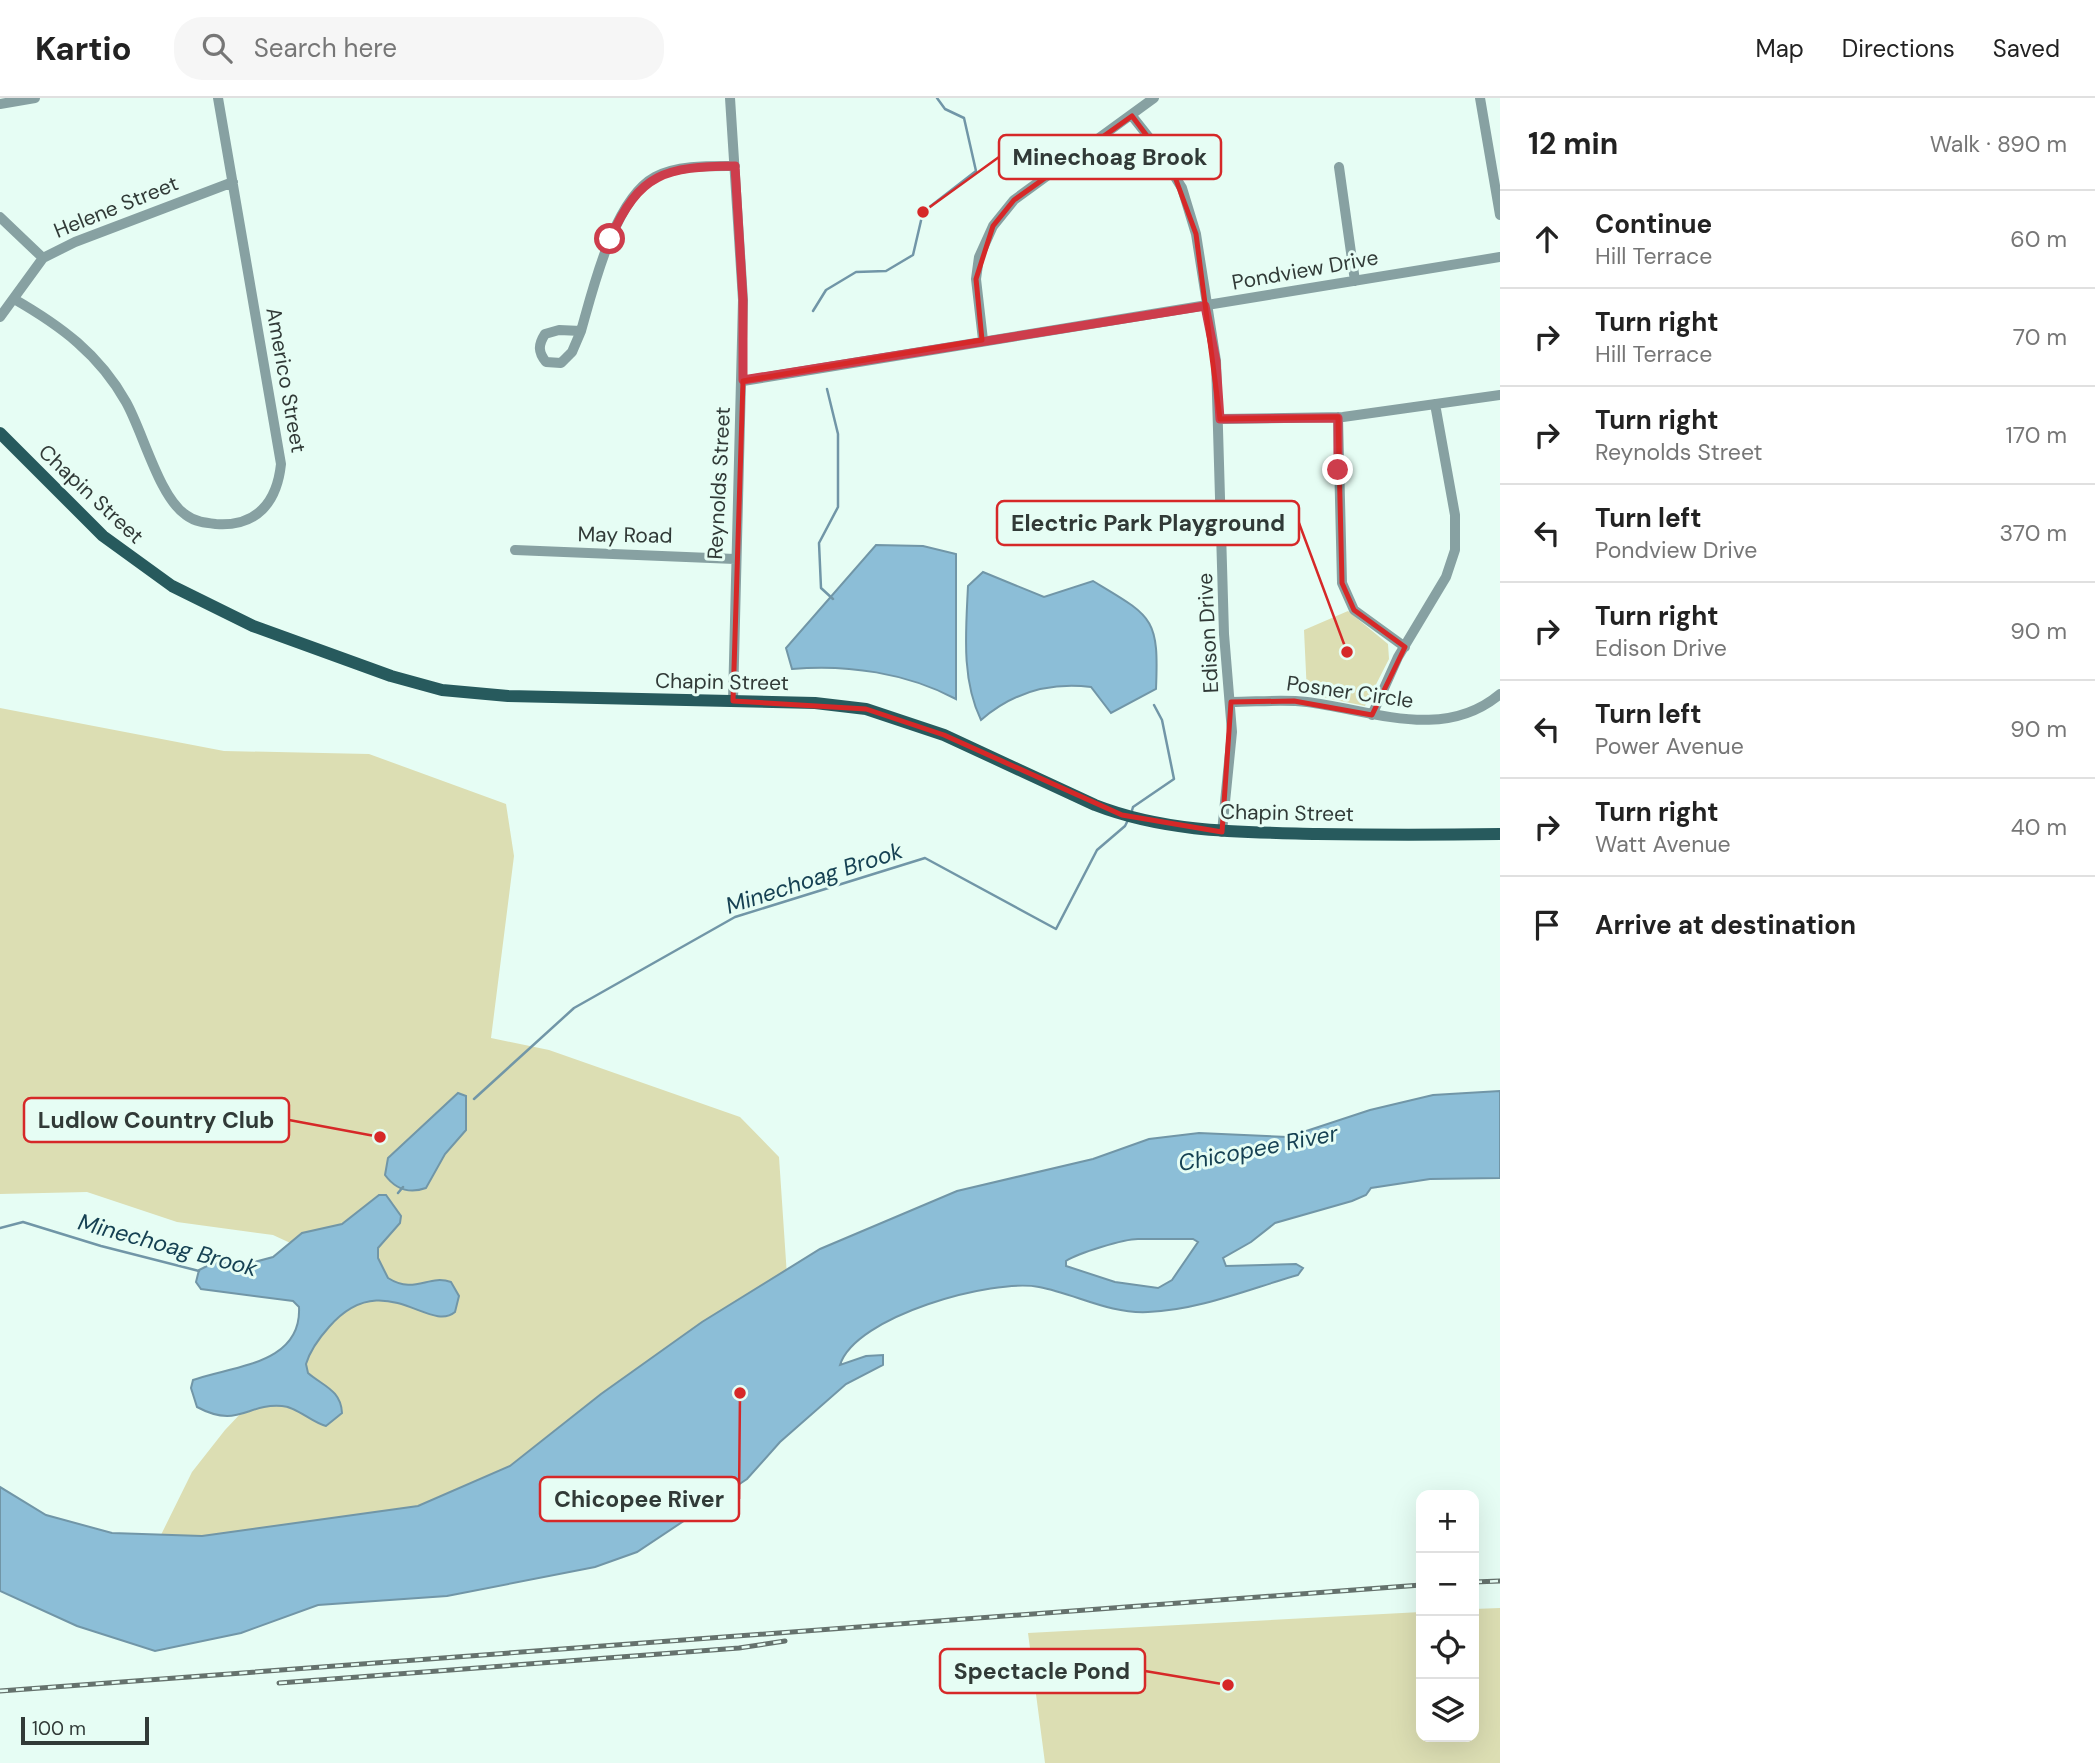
<!DOCTYPE html>
<meta charset="utf-8">
<style>
body{margin:0;font-family:"DM Sans",sans-serif;background:#f6f6f6;color:#222}
.controls{position:absolute;right:21px;bottom:21px;display:grid;overflow:hidden;border-radius:14px;box-shadow:0 7px 28px #0002}
.controls button{width:63px;height:63px;display:grid;place-items:center;padding:0;border:0;border-bottom:2px solid #e0e0e0;background:#fff;color:#222;font:35px sans-serif}
.scale{position:absolute;left:21px;bottom:18px;width:128px;box-sizing:border-box;padding-left:7px;border:4px solid #313a37;border-top:0;font-size:19px;line-height:24px;white-space:nowrap;color:#313a37;-webkit-text-stroke:5px #e6fdf4;paint-order:stroke}
.stop{position:absolute;width:21px;height:21px;margin:-16px;border:5px solid #cd3d4c;border-radius:50%;background:#fff}
.stop.end{background:#cd3d4c;border-color:#fff;box-shadow:0 2px 7px #0008}
.list{margin:0;padding:0;list-style:none}
h2{display:flex;justify-content:space-between;align-items:center;height:91px;margin:0;padding:0 28px;font-size:30px}
h2 small{font-size:23px;font-weight:400;color:#767676}
.list li{display:grid;grid-template-columns:46px 1fr auto;gap:21px;align-items:center;box-sizing:border-box;height:98px;padding:0 28px;border-top:2px solid #e0e0e0}
.list b{display:block;font-size:26px;white-space:nowrap}
.list p{margin:0;font-size:23px;white-space:nowrap;color:#767676}
.list em{font-size:23px;font-style:normal;color:#767676}
.icon{flex:none;width:38px;height:38px;fill:none;stroke:currentColor;stroke-width:2;stroke-linecap:round;stroke-linejoin:round}
.map{position:relative;flex:none;width:1500px;height:1665px;overflow:hidden}
header{display:flex;align-items:center;gap:42px;box-sizing:border-box;height:98px;padding:0 35px;background:#fff;border-bottom:2px solid #e0e0e0}
header strong{font-size:33px}
nav{display:flex;gap:38px;margin-inline-start:auto;font-size:24px}
.search{width:490px;height:63px;background:#f6f6f6;display:flex;align-items:center;gap:18px;box-sizing:border-box;padding:0 24px;border-radius:28px;color:#767676;font-size:26px}
main{display:flex}
aside{flex:1;background:#fff}
.map>svg:first-child{display:block}
.green{fill:#dcdeb3}
.water{fill:#8cbed7;stroke:#7196a7;stroke-width:2;fill-rule:evenodd}
.lines{fill:none;stroke-linecap:round;stroke-linejoin:round}
.stream{stroke:#7196a7;stroke-width:2.5}
.minor{stroke:#87a1a2;stroke-width:10}
.major{stroke:#275a5d;stroke-width:12}
.rail-casing{stroke:#65726d;stroke-width:5}
.rail{stroke:#e6fdf4;stroke-width:2.5;stroke-dasharray:8;stroke-linecap:butt}
.route{stroke:#cd3d4c;stroke-width:9}
.marked{fill:none;stroke:#d62828;stroke-width:5;stroke-linejoin:round}
.labels{text-anchor:middle;stroke-width:6;stroke-linejoin:round;paint-order:stroke}
.street-label{font-size:21px;fill:#313a37;stroke:#e6fdf4}
.water-label{font-size:23px;font-style:italic;fill:#164153;stroke:#e6fdf4}
.leader{fill:none;stroke:#d62828;stroke-width:2.5}
.callout-dot{fill:#d62828;stroke:#e6fdf4;stroke-width:2.5}
.callout{fill:#e6fdf4;stroke:#d62828;stroke-width:2.5}
.callout-label{font-size:23px;text-anchor:middle;font-weight:bold;fill:#313a37}
</style>
<header>
<strong>Kartio</strong>
<div class="search"><svg class="icon" aria-label="search" viewBox="0 0 24 24"><circle cx="10" cy="10" r="6"/><path d="M15 15l6 6"/></svg>Search here</div>
<nav><a>Map</a><a>Directions</a><a>Saved</a></nav>
</header>
<main>
<div class="map">
<svg width="1500" height="1665" viewBox="0 0 1500 1665">
<rect width="100%" height="100%" fill="#e6fdf4"/>
<!-- green -->
<path class="green" d="M1348,513L1388,546L1389,561L1365,608L1307,596L1304,532Z
M0,610L224,653L369,656L506,706L514,758L491,940L549,952L740,1019L779,1059L787,1178L464,1406L156,1447L192,1374L225,1332L295,1258L325,1161L273,1137L177,1124L87,1094L0,1096Z
M1500,1510V1665H1045L1028,1535L1421,1514V1639H1474V1511Z"/>
<!-- water -->
<path class="water" d="M876,447L923,448L956,456V601C907,575 847,566 792,571L786,550Z
M983,474L1044,499L1093,483C1153,519 1159,519 1156,591L1111,615L1091,589C1049,584 1013,594 981,622C961,581 966,532 968,488Z
M1500,993V1080L1430,1081L1371,1090L1366,1097L1352,1103L1275,1125L1251,1144L1223,1160L1226,1168L1296,1166L1303,1170L1298,1177C1249,1191 1199,1212 1148,1214C1109,1216 1076,1196 1039,1189C993,1180 855,1218 840,1267L866,1258L883,1257V1267L846,1286L780,1344L747,1381L637,1454L595,1469L447,1498L318,1507L241,1535L155,1553L77,1528L0,1493V1389L46,1417L112,1435L202,1438L418,1408L510,1368L601,1296L702,1224L820,1151L957,1093L1093,1061L1149,1041L1199,1035L1288,1039L1370,1012L1433,997ZM1138,1141H1193L1198,1144L1172,1182L1158,1190L1115,1184L1066,1168V1163C1078,1155 1124,1141 1138,1141Z
M458,995L466,998V1032L445,1056L426,1090C409,1096 396,1092 385,1077L388,1060Z
M379,1097H386L401,1118L400,1125L378,1150V1160L388,1180C415,1197 428,1176 451,1184L459,1198L455,1214C429,1236 383,1167 329,1229C320,1239 310,1253 306,1266L308,1275C323,1288 341,1292 342,1315L326,1328C311,1324 297,1309 282,1308C247,1305 238,1331 197,1309L191,1290L193,1282C231,1268 302,1267 299,1209L293,1203L201,1191L196,1184L199,1172L213,1165L247,1166L273,1159L302,1135L342,1126Z"/>
<g class="lines">
<!-- stream -->
<path class="stream" d="M813,213L826,192L856,174L886,173L913,157L923,114L976,73L964,20L945,11L937,0
M827,291L838,336V409L819,445L821,490L833,501
M1131,716L1133,709L1174,681L1162,622L1154,607
M474,1001L574,910L735,819L925,760L1056,831L1097,752L1125,728L1128,722
M398,1095L403,1089
M0,1130L23,1124L101,1148L199,1173"/>
<!-- minor -->
<path class="minor" d="M730,0L743,202L733,603
M1480,0L1500,117
M0,6L35,0
M1132,18L1155,47L1182,90L1196,136L1216,263L1224,536L1232,634L1222,734
M1339,69L1355,183
M0,119L43,160
M14,201C61,228 99,256 126,304C143,334 159,399 186,417C195,424 206,425 216,426C257,429 277,404 281,366L218,0
M0,219L43,160L75,144L233,84
M581,233L572,254L561,265L546,264C538,254 538,247 545,236L559,232L581,233C593,191 614,101 655,79C677,67 710,68 735,68
M983,242L976,181L979,159L993,128L1014,102L1154,0
M743,283L1500,159
M1338,319L1342,485L1354,512L1405,549
M1220,321L1343,319L1500,297
M515,452L735,461
M1231,604C1256,604 1282,601 1307,604C1372,612 1443,644 1500,596
M1372,617L1398,559L1446,479L1455,452V417L1435,306"/>
<!-- major -->
<path class="major" d="M0,335L103,438L172,488L253,528L391,578L442,592L508,598L815,605L866,611L944,637L1095,707C1167,735 1242,734 1317,736C1378,737 1439,737 1500,736"/>
<!-- rail casing -->
<g class="rail-casing">
<path id="rail" d="M1474,1484L1500,1483
M279,1585L739,1550L785,1543
M0,1593L1421,1487"/>
</g>
<!-- rail -->
<use href="#rail" class="rail"/>
</g>
<g class="lines">
<!-- route -->
<path class="route" d="M610,141C640,74 665,69 735,68L743,202V282L1205,208L1216,263L1220,321L1338,320V372"/>
</g>
<!-- marked area -->
<path class="marked" d="M1132,18L1172,71L1196,136L1220,321L1338,319L1342,485L1354,512L1405,549L1372,617L1294,603L1231,604L1222,734L1122,717L944,637L866,611L733,603L743,283L982,242L976,181L993,128L1014,102Z"/>
<g class="labels">
<!-- street labels -->
<g class="street-label">
<text transform="translate(116 109) rotate(-22)" y="7">Helene Street</text>
<text transform="translate(1305 172) rotate(-10)" y="7">Pondview Drive</text>
<text transform="translate(286 282) rotate(80)" y="7">Americo Street</text>
<text transform="translate(719 385) rotate(-87)" y="7">Reynolds Street</text>
<text transform="translate(91 396) rotate(43)" y="7">Chapin Street</text>
<text transform="translate(625 437) rotate(1)" y="7">May Road</text>
<text transform="translate(1208 535) rotate(-93)" y="7">Edison Drive</text>
<text transform="translate(722 584) rotate(1)" y="7">Chapin Street</text>
<text transform="translate(1350 594) rotate(8)" y="7">Posner Circle</text>
<text transform="translate(1287 715) rotate(1)" y="7">Chapin Street</text>
</g>
<!-- water labels -->
<g class="water-label">
<text transform="translate(814 780) rotate(-18)" y="8">Minechoag Brook</text>
<text transform="translate(1258 1050) rotate(-11)" y="8">Chicopee River</text>
<text transform="translate(168 1147) rotate(15)" y="8">Minechoag Brook</text>
</g>
</g>
<!-- callouts -->
<path class="leader" d="M923 114L999 59M1347 554L1299 425M380 1039L289 1022M740 1295L739 1401M1228 1587L1145 1573"/>
<g class="callout-dot">
<circle cx="923" cy="114" r="7"/>
<circle cx="1347" cy="554" r="7"/>
<circle cx="380" cy="1039" r="7"/>
<circle cx="740" cy="1295" r="7"/>
<circle cx="1228" cy="1587" r="7"/>
</g>
<g class="callout">
<rect x="999" y="37" width="222" height="44" rx="7"/>
<rect x="997" y="403" width="302" height="44" rx="7"/>
<rect x="24" y="1000" width="265" height="44" rx="7"/>
<rect x="540" y="1379" width="199" height="44" rx="7"/>
<rect x="940" y="1551" width="205" height="44" rx="7"/>
</g>
<g class="callout-label">
<text x="1110" y="67">Minechoag Brook</text>
<text x="1148" y="433">Electric Park Playground</text>
<text x="156" y="1030">Ludlow Country Club</text>
<text x="639" y="1409">Chicopee River</text>
<text x="1042" y="1581">Spectacle Pond</text>
</g>
</svg>
<div class="controls">
<button>+</button>
<button>−</button>
<button><svg class="icon" aria-label="locate" viewBox="0 0 24 24"><circle cx="12" cy="12" r="6"/><path d="M12 2v4M12 18v4M2 12h4M18 12h4"/></svg></button>
<button><svg class="icon" aria-label="layers" viewBox="0 0 24 24"><path d="M12 4l9 5-9 5-9-5zM3 14l9 5 9-5"/></svg></button>
</div>
<div class="scale">100 m</div>
<div class="stop" style="left:610px;top:141px"></div>
<div class="stop end" style="left:1338px;top:372px"></div>
</div>
<aside>
<h2>12 min<small>Walk · 890 m</small></h2>
<ul class="list">
<li><svg class="icon" aria-label="ahead" viewBox="0 0 24 24"><path d="M12 20V5M6 11l6-6 6 6"/></svg><div><b>Continue</b><p>Hill Terrace</p></div><em>60 m</em></li>
<li><svg class="icon" aria-label="right" viewBox="0 0 24 24"><path d="M7 20v-9h11M14 6l5 5-5 5"/></svg><div><b>Turn right</b><p>Hill Terrace</p></div><em>70 m</em></li>
<li><svg class="icon" aria-label="right" viewBox="0 0 24 24"><path d="M7 20v-9h11M14 6l5 5-5 5"/></svg><div><b>Turn right</b><p>Reynolds Street</p></div><em>170 m</em></li>
<li><svg class="icon" aria-label="left" viewBox="0 0 24 24"><path d="M17 20v-9H6M10 6l-5 5 5 5"/></svg><div><b>Turn left</b><p>Pondview Drive</p></div><em>370 m</em></li>
<li><svg class="icon" aria-label="right" viewBox="0 0 24 24"><path d="M7 20v-9h11M14 6l5 5-5 5"/></svg><div><b>Turn right</b><p>Edison Drive</p></div><em>90 m</em></li>
<li><svg class="icon" aria-label="left" viewBox="0 0 24 24"><path d="M17 20v-9H6M10 6l-5 5 5 5"/></svg><div><b>Turn left</b><p>Power Avenue</p></div><em>90 m</em></li>
<li><svg class="icon" aria-label="right" viewBox="0 0 24 24"><path d="M7 20v-9h11M14 6l5 5-5 5"/></svg><div><b>Turn right</b><p>Watt Avenue</p></div><em>40 m</em></li>
<li><svg class="icon" aria-label="arrive" viewBox="0 0 24 24"><path d="M6 21V4h12l-3 4 3 4H6"/></svg><div><b>Arrive at destination</b></div></li>
</ul>
</aside>
</main>
